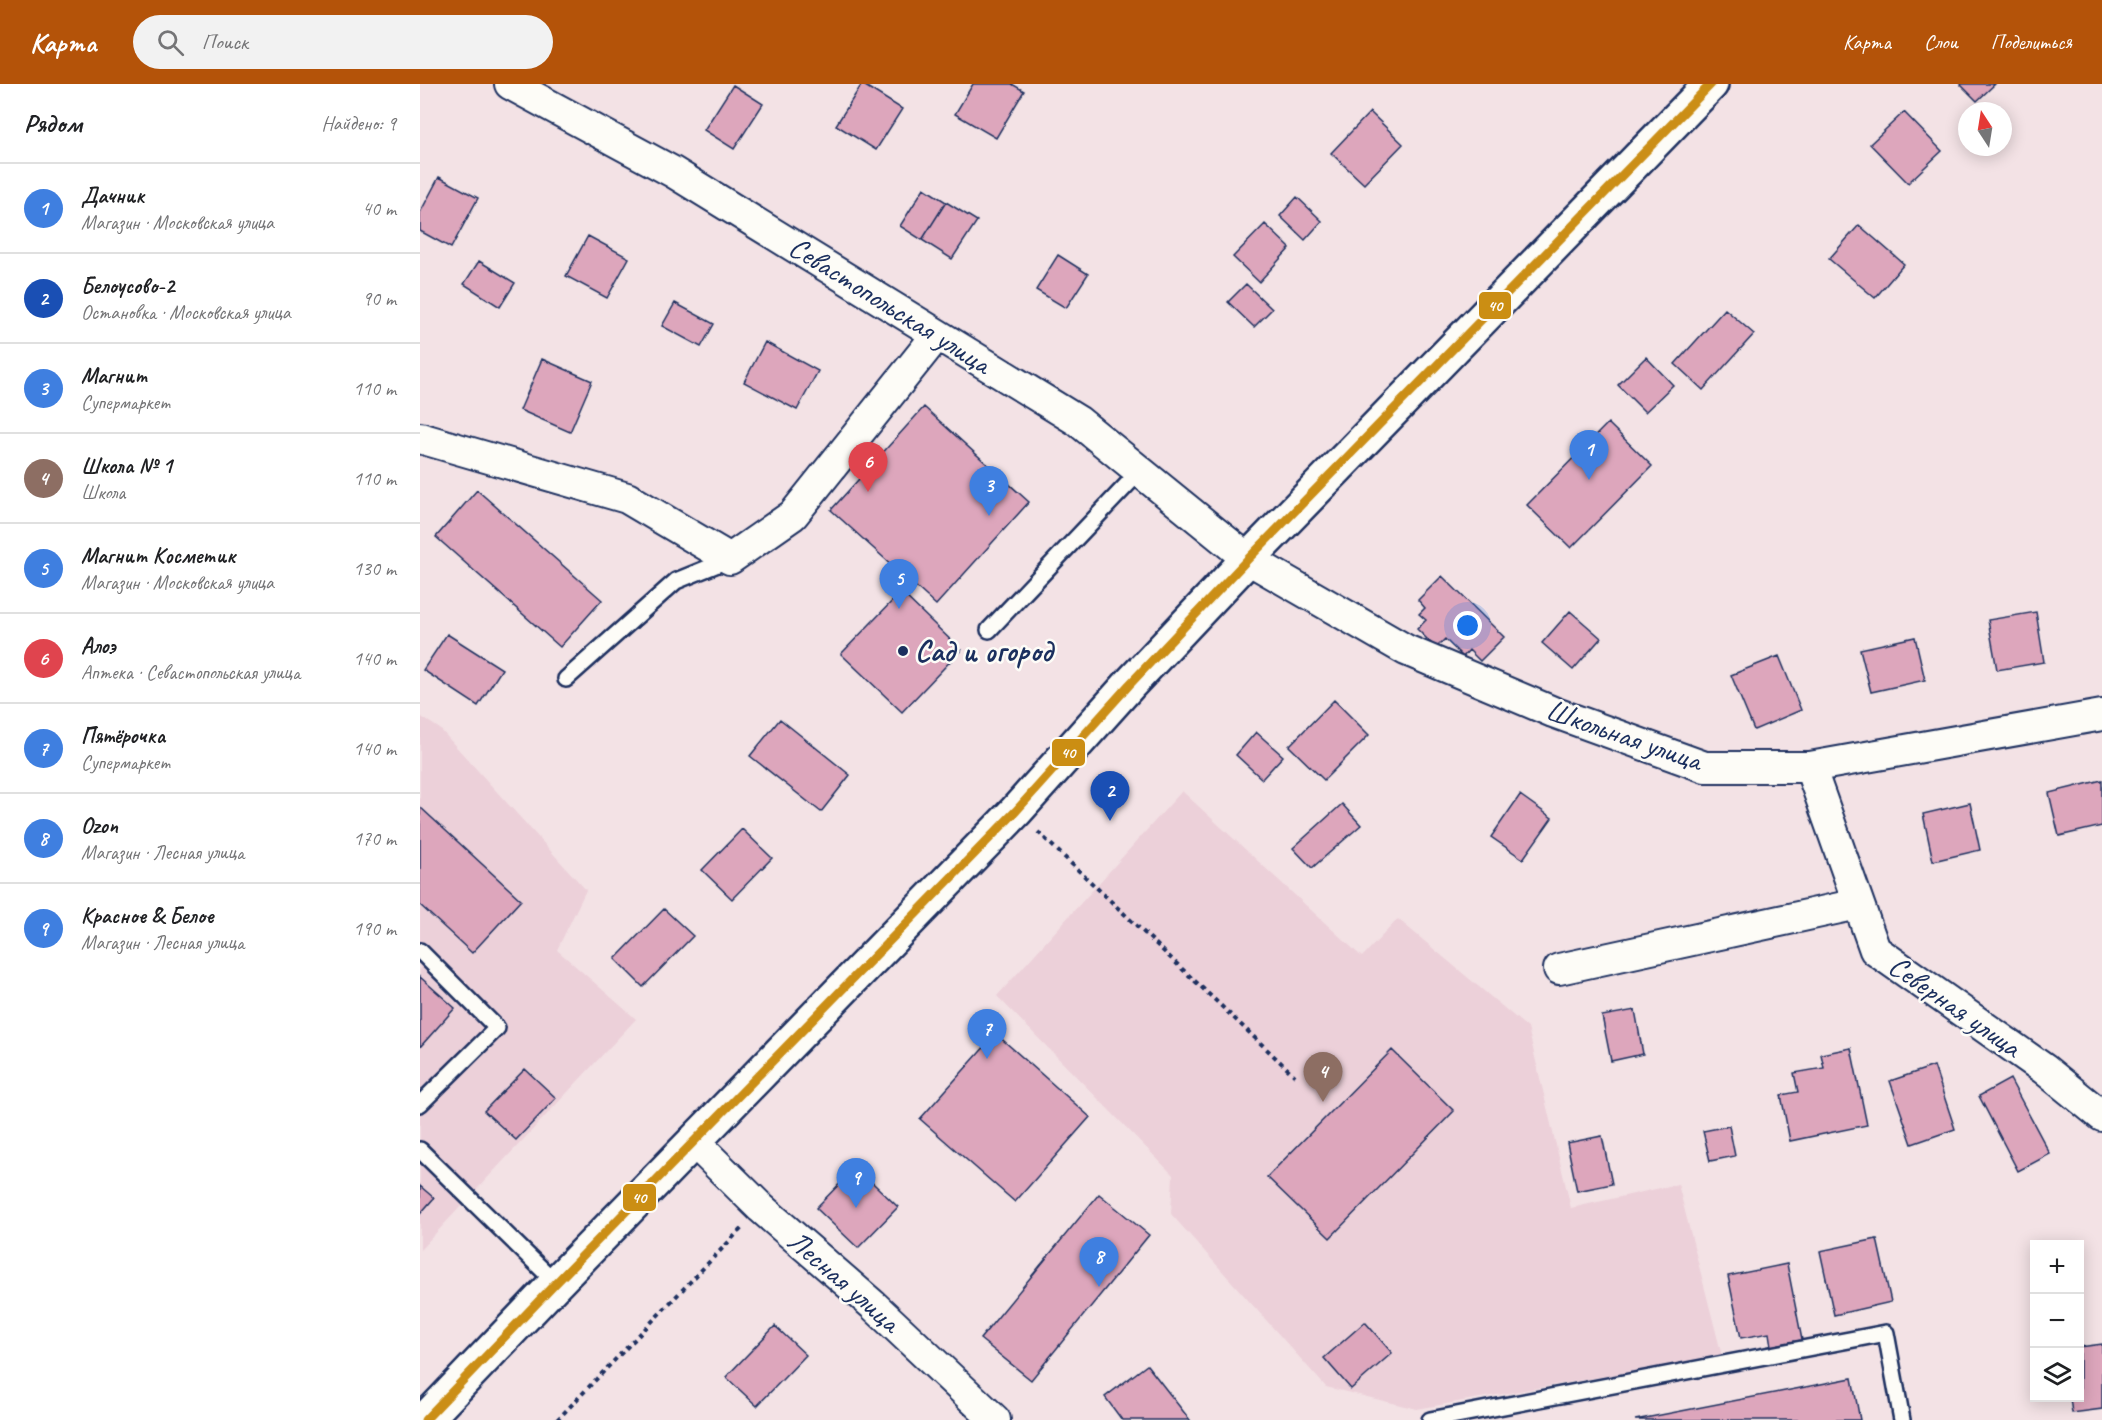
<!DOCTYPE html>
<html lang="ru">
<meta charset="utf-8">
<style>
body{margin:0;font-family:Caveat,sans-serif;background:#f2f2f2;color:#202124}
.controls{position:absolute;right:18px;bottom:18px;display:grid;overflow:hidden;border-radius:0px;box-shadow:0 3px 15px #0003}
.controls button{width:54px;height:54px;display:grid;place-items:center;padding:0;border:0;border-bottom:2px solid #e0e0e0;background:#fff;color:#202124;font:30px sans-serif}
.compass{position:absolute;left:1538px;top:18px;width:54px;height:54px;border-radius:50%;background:#fff;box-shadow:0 3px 15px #0003;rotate:348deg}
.you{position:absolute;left:1048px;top:542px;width:21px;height:21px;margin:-15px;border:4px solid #fff;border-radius:50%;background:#1a73e8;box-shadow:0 0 0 9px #1a73e833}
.badge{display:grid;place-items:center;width:39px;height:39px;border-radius:50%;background:#b45309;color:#fff;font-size:20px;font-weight:700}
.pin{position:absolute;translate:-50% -50px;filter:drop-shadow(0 2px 3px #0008)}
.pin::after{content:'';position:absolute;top:32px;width:21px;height:18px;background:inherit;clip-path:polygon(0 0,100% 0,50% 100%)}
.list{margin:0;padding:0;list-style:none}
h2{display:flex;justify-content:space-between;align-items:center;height:78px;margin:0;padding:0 24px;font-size:26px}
h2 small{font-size:20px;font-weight:400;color:#757577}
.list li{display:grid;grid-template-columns:39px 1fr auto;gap:18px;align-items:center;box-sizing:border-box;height:90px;padding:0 24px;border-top:2px solid #e0e0e0}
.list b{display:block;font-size:22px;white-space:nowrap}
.list p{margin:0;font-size:20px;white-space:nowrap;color:#757577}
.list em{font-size:20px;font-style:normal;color:#757577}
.icon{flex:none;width:33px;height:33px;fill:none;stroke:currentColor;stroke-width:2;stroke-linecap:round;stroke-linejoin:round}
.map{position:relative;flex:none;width:1682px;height:1336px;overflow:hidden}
header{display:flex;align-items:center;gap:36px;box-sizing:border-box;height:84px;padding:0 30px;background:#b45309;color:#fff}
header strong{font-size:28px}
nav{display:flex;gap:33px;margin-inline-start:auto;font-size:21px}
.search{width:420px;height:54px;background:#f2f2f2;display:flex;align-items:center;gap:15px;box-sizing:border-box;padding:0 21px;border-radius:33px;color:#757577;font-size:22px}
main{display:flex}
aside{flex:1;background:#fff}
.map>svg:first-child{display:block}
.built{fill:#ecd0d9}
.building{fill:#dda6bc;stroke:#1b2f5e;stroke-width:1.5}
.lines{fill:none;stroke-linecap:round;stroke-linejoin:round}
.service-casing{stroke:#1b2f5e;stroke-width:20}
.minor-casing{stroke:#1b2f5e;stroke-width:34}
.trunk-casing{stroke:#1b2f5e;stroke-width:38}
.path{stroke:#1b2f5e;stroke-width:4;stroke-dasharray:4.5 4.5;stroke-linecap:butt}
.service{stroke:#fdfcf7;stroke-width:15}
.minor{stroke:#fdfcf7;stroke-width:30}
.trunk{stroke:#fdfcf7;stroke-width:33}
.bus-1-casing{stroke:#fdfcf7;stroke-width:14}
.bus-1{stroke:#cb8e13;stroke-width:9}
.poi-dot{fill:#1b2f5e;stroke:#fdfcf7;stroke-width:2}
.labels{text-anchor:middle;stroke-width:5;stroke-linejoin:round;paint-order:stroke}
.street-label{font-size:30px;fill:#1b2f5e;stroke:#fdfcf7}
.poi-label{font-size:30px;font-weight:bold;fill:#1b2f5e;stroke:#fdfcf7;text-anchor:start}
.line-badge{stroke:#fdfcf7;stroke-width:2}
.badge-label{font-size:16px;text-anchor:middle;font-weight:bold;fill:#fff}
</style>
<header>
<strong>Карта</strong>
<div class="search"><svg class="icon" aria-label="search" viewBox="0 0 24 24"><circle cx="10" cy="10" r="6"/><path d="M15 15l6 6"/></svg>Поиск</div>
<nav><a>Карта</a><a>Слои</a><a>Поделиться</a></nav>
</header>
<main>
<aside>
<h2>Рядом<small>Найдено: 9</small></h2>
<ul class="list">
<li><span class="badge" style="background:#3f7fe0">1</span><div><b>Дачник</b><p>Магазин · Московская улица</p></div><em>40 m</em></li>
<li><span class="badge" style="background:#1a4fb4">2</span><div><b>Белоусово-2</b><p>Остановка · Московская улица</p></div><em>90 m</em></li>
<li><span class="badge" style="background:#3f7fe0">3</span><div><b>Магнит</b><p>Супермаркет</p></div><em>110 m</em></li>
<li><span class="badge" style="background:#8d6e63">4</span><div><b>Школа № 1</b><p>Школа</p></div><em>110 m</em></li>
<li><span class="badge" style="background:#3f7fe0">5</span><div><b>Магнит Косметик</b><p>Магазин · Московская улица</p></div><em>130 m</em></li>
<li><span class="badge" style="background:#e0444e">6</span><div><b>Алоэ</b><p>Аптека · Севастопольская улица</p></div><em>140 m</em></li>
<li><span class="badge" style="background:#3f7fe0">7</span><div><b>Пятёрочка</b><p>Супермаркет</p></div><em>140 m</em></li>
<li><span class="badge" style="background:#3f7fe0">8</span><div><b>Ozon</b><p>Магазин · Лесная улица</p></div><em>170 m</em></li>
<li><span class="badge" style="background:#3f7fe0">9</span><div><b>Красное &amp; Белое</b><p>Магазин · Лесная улица</p></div><em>190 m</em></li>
</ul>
</aside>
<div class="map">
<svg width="1682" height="1336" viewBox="0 0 1682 1336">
<rect width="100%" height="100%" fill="#f3e2e5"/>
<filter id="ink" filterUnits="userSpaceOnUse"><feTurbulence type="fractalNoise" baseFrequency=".0167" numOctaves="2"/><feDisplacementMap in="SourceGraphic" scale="12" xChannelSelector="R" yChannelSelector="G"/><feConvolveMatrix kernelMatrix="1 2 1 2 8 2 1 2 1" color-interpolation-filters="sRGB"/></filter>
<g filter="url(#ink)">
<!-- built -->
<path class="built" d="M0,632L20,645L166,806L137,866L216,935L0,1166Z
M762,707L942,873L978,835L1108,944L1151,1124L1258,1100L1302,1272L997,1325L906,1303L751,1130L753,1091L577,912Z"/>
<!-- building -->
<path class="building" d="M442,0L482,25L456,66L416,41Z
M553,0H592L604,7L576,54L535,30Z
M1540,0H1575L1557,17Z
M313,1L343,20L314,65L284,46Z
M950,28L983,60L944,100L911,69Z
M1484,28L1522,67L1488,99L1450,60Z
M19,93L58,114L31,164L0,147V129Z
M504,104L526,118L502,156L480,142Z
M877,113L902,137L885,156L860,132Z
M526,118L557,137L532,175L502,156Z
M845,140L870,164L839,198L813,173Z
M1439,141L1484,180L1455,214L1409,175Z
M168,152L209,174L187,214L146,192Z
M638,171L668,190L646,224L616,206Z
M59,177L95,199L80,223L44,200Z
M826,200L852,225L834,243L808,218Z
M255,219L294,240L281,263L242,242Z
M1305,225L1334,250L1283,306L1255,280Z
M345,258L398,287L377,326L324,298Z
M1226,273L1253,301L1225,328L1198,301Z
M122,275L172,297L150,348L100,326Z
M504,323L609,418L516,521L411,426Z
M1188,339L1232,382L1151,464L1107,421Z
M57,406L182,516L140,563L16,453Z
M1022,492L1084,553L1060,577L1049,566L1043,573L1025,555L1016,564L997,545L1006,536L999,530L1005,524L998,516Z
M481,508L541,566L482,628L421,570Z
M1150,527L1181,554L1153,586L1122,559Z
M1616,528L1624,578L1577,586L1568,536Z
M27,550L82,585L58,622L3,586Z
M1495,553L1505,596L1451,608L1440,565Z
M1359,572L1381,626L1334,646L1311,591Z
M914,616L949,651L904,696L869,662Z
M360,635L430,691L401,728L330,672Z
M836,648L863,672L842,695L816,671Z
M1682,696V742L1639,752L1629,709Z
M1100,711L1132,734L1103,775L1071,753Z
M1550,719L1560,766L1513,777L1503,730Z
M922,720L941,741L892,784L873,764Z
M0,723L101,816L52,869L0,821Z
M322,745L352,774L312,815L282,786Z
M244,825L273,852L223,903L195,875Z
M0,893L35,924L0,963Z
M1215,926L1223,970L1191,977L1182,932Z
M576,950L670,1033L595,1118L500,1035Z
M1431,964L1447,1041L1370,1057L1361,1011L1378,1008L1374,989L1404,984L1401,970Z
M972,966L1034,1027L910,1154L847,1093Z
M1514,982L1535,1045L1492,1060L1470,997Z
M105,985L136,1014L96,1056L64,1027Z
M1590,995L1630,1070L1598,1087L1559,1012Z
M1309,1042L1315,1072L1290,1077L1283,1047Z
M1182,1052L1192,1100L1157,1107L1147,1059Z
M436,1083L478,1123L438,1164L396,1124Z
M0,1102L14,1114L0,1130Z
M679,1110L729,1151L611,1296L560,1255Z
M1457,1155L1471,1218L1414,1231L1400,1167Z
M1367,1180L1382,1256L1351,1262L1349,1249L1321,1254L1308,1192Z
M945,1238L972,1269L931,1305L904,1274Z
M355,1242L386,1271L337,1322L306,1293Z
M1682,1260V1325L1652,1329L1650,1314H1660V1263Z
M727,1281L770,1336H702L685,1313Z
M1432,1294L1440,1336H1215Z"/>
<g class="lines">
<!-- service casing -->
<g class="service-casing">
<path id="service" d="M569,546L720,387
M146,595L256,497L310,475
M0,867L77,944L0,1020
M0,1066L136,1199
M1010,1336L1466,1249L1482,1336"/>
</g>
<!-- minor casing -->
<g class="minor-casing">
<path id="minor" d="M90,0L253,88L658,337L828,475L986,566L1133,628L1285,683H1390L1682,631
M0,354L207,414L310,475L373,431L517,251
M1390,683L1455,866L1624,985L1682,1032
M1139,885L1438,820
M273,1057L341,1124L453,1221L575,1336"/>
</g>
<!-- trunk casing -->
<g class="trunk-casing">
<path id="trunk" d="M5,1336L136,1199L596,727L709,601L828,475L1291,0"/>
</g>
<!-- path -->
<path class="path" d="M618,748L875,992
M137,1336L322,1144"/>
<!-- service -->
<use href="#service" class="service"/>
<!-- minor -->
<use href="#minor" class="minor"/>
<!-- trunk -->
<use href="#trunk" class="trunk"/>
<!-- bus-1 casing -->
<g class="bus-1-casing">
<path id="bus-1" d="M5,1336L136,1199L596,727L709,601L828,475L1291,0"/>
</g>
<!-- bus-1 -->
<use href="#bus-1" class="bus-1"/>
</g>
</g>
<!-- markers -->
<circle class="poi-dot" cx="483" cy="567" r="6"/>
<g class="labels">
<!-- street labels -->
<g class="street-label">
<text transform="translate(470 221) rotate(32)" y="10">Севастопольская улица</text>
<text transform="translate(1204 651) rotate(19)" y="10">Школьная улица</text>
<text transform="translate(1535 922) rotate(35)" y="10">Северная улица</text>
<text transform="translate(424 1197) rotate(41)" y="10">Лесная улица</text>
</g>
<!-- poi labels -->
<g class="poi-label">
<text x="495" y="577">Сад и огород</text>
</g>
</g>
<g class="line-badge">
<rect x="1058" y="207" width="34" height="29" rx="6" fill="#cb8e13"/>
<rect x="631" y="654" width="35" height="29" rx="6" fill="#cb8e13"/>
<rect x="202" y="1099" width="35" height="29" rx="6" fill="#cb8e13"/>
</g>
<g class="badge-label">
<text x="1075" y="227">40</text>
<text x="648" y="674">40</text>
<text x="219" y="1119">40</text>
</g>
</svg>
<div class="controls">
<button>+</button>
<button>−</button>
<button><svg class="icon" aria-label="layers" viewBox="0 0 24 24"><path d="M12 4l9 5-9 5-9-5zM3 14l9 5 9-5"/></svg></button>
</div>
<svg class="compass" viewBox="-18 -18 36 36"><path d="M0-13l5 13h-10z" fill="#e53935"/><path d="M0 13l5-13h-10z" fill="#757577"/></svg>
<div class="you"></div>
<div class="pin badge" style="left:1169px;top:396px;background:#3f7fe0">1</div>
<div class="pin badge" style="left:690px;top:737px;background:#1a4fb4">2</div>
<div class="pin badge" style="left:569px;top:432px;background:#3f7fe0">3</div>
<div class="pin badge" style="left:903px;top:1018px;background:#8d6e63">4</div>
<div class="pin badge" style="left:479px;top:525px;background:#3f7fe0">5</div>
<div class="pin badge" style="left:448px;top:408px;background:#e0444e">6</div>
<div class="pin badge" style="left:567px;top:975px;background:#3f7fe0">7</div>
<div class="pin badge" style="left:679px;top:1203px;background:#3f7fe0">8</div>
<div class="pin badge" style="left:436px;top:1124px;background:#3f7fe0">9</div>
</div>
</main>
